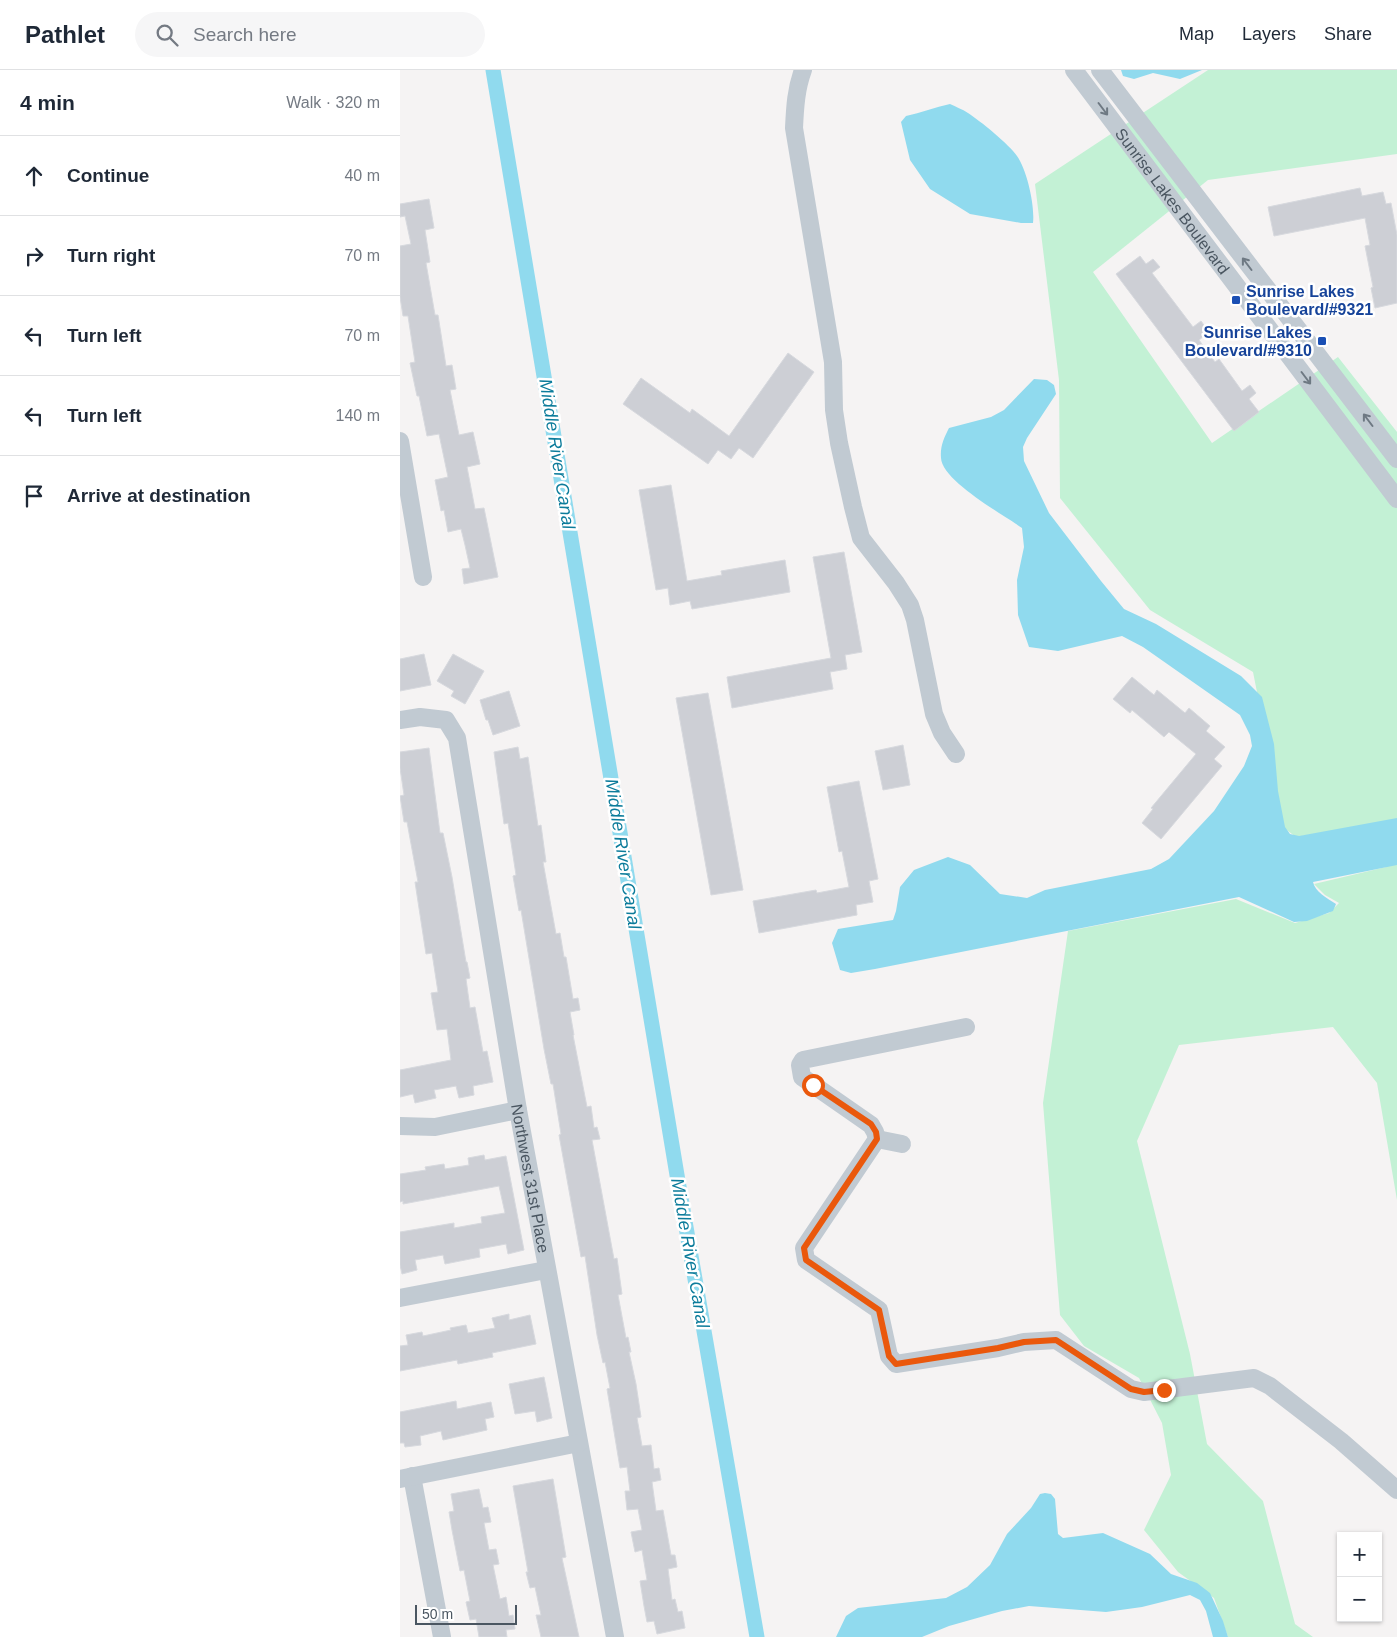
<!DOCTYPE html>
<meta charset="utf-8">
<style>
body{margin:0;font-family:Helvetica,sans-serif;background:#f6f6f7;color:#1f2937}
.controls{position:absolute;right:15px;bottom:15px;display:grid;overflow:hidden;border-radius:0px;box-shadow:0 1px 4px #0004}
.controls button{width:45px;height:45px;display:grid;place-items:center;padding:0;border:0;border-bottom:1px solid #e0e1e3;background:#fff;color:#1f2937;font:25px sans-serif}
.scale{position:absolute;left:15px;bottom:12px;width:102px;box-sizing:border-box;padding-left:5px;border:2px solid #4a5661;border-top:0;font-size:14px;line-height:18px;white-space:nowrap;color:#4a5661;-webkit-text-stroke:4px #fff;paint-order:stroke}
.stop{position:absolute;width:15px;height:15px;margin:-11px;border:4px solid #ea580c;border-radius:50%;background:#fff}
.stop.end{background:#ea580c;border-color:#fff;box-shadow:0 1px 5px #0008}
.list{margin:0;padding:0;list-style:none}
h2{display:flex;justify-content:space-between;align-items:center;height:65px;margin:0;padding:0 20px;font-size:21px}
h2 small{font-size:16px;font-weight:400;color:#747a83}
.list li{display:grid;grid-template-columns:32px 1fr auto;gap:15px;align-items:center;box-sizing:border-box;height:80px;padding:0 20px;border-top:1px solid #e0e1e3}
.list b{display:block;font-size:19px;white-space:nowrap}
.list em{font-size:16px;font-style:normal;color:#747a83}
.icon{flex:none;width:28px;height:28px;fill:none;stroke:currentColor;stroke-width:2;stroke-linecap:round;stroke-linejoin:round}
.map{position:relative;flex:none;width:997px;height:1567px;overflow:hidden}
header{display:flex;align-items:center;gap:30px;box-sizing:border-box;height:70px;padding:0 25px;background:#fff;border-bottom:1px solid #e0e1e3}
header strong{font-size:24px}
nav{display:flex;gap:28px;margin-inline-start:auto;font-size:18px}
.search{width:350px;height:45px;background:#f6f6f7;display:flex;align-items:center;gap:12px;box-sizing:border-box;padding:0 18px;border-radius:28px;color:#747a83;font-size:19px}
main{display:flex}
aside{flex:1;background:#fff}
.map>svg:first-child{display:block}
.green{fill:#c3f1d5}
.water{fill:#90daee}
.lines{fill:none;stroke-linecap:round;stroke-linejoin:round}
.canal{stroke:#90daee;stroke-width:15}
.building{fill:#cdcfd5;stroke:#d7d9de}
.minor{stroke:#c1cad2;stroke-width:18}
.oneway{stroke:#6e7983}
.route{stroke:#ea580c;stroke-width:6}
.transit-dot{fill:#1a4fb4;stroke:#fff;stroke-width:2}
.labels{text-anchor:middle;stroke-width:5;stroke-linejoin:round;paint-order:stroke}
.street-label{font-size:16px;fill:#4a5661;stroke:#fff}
.transit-label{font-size:16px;font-weight:bold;fill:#164399;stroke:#fff;text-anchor:start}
.water-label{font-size:18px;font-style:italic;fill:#0c7c9b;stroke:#fff}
</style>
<header>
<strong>Pathlet</strong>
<div class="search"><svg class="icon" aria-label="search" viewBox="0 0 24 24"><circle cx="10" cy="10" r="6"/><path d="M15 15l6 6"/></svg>Search here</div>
<nav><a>Map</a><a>Layers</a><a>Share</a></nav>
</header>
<main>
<aside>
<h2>4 min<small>Walk · 320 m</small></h2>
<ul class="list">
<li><svg class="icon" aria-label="ahead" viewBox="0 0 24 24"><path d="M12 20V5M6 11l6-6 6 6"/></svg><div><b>Continue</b></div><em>40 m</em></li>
<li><svg class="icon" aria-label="right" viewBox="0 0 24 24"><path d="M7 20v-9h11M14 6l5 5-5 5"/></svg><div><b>Turn right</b></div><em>70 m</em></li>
<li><svg class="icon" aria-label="left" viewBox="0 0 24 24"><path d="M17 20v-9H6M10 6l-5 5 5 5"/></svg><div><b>Turn left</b></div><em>70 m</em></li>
<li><svg class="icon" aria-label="left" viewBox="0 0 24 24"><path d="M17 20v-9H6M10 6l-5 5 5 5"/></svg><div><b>Turn left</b></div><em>140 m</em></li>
<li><svg class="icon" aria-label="arrive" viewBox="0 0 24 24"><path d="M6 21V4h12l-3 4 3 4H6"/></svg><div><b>Arrive at destination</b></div></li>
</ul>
</aside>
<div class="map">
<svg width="997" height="1567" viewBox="0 0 997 1567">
<rect width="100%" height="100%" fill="#f5f3f3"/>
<!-- green -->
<path class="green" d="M808,0H997V84L808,110L693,202L812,373L938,287L997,362V1130L977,1013L933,957L779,975L737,1071L790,1284L807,1374L863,1431L895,1554L913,1567H828L814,1528L778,1502L744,1460L771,1405L762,1353L739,1308L684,1276L660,1245L643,1033L668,861L836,829L895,853L929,843L939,833L925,825L914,814L986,797L979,753L896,767L884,758L853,602L750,540L660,428L659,310L635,114Z"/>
<!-- water -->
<path class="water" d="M721,0H802L780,9L753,3L734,9L723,6Z
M550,34C556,37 562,39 568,43C579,50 610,75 617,86C627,100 635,136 633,153H621L570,144L530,119L510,90L501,52L506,46C521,43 535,37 550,34Z
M634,309L647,310L654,315L656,324L627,368L623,377L624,391L649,443L701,511L724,539L756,554L841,606L862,627L874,674L878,721L885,757L890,764L899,766L997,748V795L913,812C915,822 927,828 936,834L933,841L907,851L894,852L839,827L475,899L451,903L440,900L432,873L438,859L493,850L496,841L500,817L514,800L548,787L570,795L600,824L627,828L645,820L751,799L769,789L814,741L844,696L852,676L850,665L840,645L743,577L722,566L658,581L629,577L618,545L617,510L624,477L622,458C604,445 542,411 541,388C540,376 544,368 549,358L591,347L604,340Z
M645,1423L651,1424L655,1429L658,1464L663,1468L703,1463L750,1484L771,1504L797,1513L810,1523L823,1551L828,1567H813L806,1541L800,1530L790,1525L742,1537L706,1542L629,1536L602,1541L549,1556L522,1567H436L446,1546L458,1538L546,1528L567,1517L590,1495L607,1464L631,1438L640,1424Z"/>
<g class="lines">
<!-- canal -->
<path class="canal" d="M93,0L277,1105L357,1567"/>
</g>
<!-- building -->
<path class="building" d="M960,118L962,126L983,122L986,134L991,133L997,165V233L975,238L971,218L973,217L965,176L970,175L965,148L874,166L868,137Z
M29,129L34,158L25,160L30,192L26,193L35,245H38L46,296L52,295L56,319L50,320L59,365L73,362L80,394L67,397L75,439L84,438L98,507L64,514L62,499L70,498L65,475L61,459L48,462L44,440L41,441L35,410L48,407L39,364L27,366L19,326H17L10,293L15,292L8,246H3L0,227V176L11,174L5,146L0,147V134Z
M740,186L746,194L753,189L760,197L752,203L793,257L801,251L809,262L799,270L815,292L819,289L842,321L850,315L856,323L849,329L859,342L834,361L716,204Z
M388,283L414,302L353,388L339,378L331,389L318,380L308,394L223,334L241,308L290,343L292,339L329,366Z
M271,415L287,511L322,505L321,501L385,490L390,522L292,539L290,531L270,535L268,518L256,520L239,420Z
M444,482L462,582L445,585L447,599L430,602L433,619L332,638L327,607L431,588L413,487Z
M24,584L31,615L0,621V589Z
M53,584L84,601L65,634L51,626L54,621L37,611Z
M732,607L754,625L757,620L785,643L789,638L810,656L806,661L825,677L814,689L822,696L761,769L742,753L753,739L751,738L796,684L769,662L764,667L732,640L730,643L713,629Z
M109,621L120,656L93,665L88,650H86L80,630Z
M308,623L343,820L311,825L276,628Z
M503,675L510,715L483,720L475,681Z
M118,677L120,689L128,687L138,756L141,755L146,792H143L156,864L160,863L164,887H166L173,929L178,928L180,940L170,942L174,965H173L187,1037L191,1036L194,1058L197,1057L200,1069L192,1070L214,1189L217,1188L222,1224L218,1225L226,1268L228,1267L231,1282H229L236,1314L241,1347L237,1348L242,1376L251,1375L254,1399L259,1398L261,1410L252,1412L256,1441L263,1440L271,1485H275L277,1497L268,1499L272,1530L275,1529L278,1542L282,1541L285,1558L257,1564L254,1551L247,1552L244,1536L240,1511L247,1510L242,1480L235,1482L231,1462L242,1460L238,1439L227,1440L225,1421H230L227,1397L220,1398L207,1319L210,1318L205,1292L203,1293L197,1265L185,1186L181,1187L159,1065L161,1064L153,1014H151L144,979L121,840L119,841L113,806L116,805L108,753L104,754L94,682Z
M29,678L40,763H43L52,807L66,892H67L70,908L66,909L70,938L75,937L83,982L87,981L93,1012L73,1016L74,1025L59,1028L56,1016L34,1020L36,1028L15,1033L13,1024L0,1027V1000L51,990L47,959L37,960L31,923L38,922L32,883L26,884L15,812H18L7,752H4L0,726L4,725L0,698V682Z
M459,711L478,809L469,811L473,832L456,835L457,845L359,863L353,831L416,820L417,823L449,817L442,781L439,782L427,717Z
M84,1085L85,1090L106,1086L124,1180L108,1184L106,1174L79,1179L80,1187L45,1194L43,1185L15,1190L17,1200L2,1204L0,1195V1162L54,1153V1158L82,1153L81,1147L105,1143L99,1116L3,1134V1131L0,1132V1104L26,1100L25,1097L44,1094L45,1099L69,1095L68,1088Z
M109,1244V1250L130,1245L136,1274L92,1283L93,1287L58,1294L57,1290L0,1301V1276L8,1275L6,1265L22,1262L23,1266L51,1260L50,1258L66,1255L68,1263L95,1258L92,1248Z
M144,1307L152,1348L137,1352L135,1341L115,1344L109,1314Z
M56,1331L57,1339L91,1332L94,1347L85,1349L87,1360L43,1370L41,1361L20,1366L21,1375L5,1377L4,1373H0V1342Z
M153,1409L166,1487L162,1488L179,1567H141L136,1545H141L135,1517L130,1518L126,1502H128L113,1416Z
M79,1419L83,1438L88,1437L91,1452L84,1453L89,1480L96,1479L99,1494L93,1495L100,1529L106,1527L109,1546L113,1545L115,1559L106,1560L107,1567H79L76,1549L70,1550L66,1532L70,1531L64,1500L60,1501L52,1460L49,1442L54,1441L51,1424Z"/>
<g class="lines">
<!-- minor -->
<g class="minor">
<path d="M403,0C396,19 395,37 394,58L433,292L434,340L439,373L453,437L461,468L496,513L510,535L515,550L534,644L542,663L556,684"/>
<path id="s1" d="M674,0L997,429"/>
<path d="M700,0L997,389"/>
<path d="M0,371L23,507"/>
<path id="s2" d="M0,650L20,647L46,650L57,668L118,1040L215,1567"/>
<path d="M566,957L403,990L400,995L402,1007L471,1055L475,1062L477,1069L404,1178L406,1190L479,1240L489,1286L496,1294L598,1278L624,1272L656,1270L731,1319L744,1322L854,1308L870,1316L941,1371L997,1420"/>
<path d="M0,1056L35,1057L118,1040"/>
<path d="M477,1069L502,1074"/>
<path d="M0,1228L146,1200"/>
<path d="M12,1406L42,1567"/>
<path d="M0,1409L179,1373"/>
</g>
</g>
<!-- one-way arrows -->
<defs><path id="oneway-shaft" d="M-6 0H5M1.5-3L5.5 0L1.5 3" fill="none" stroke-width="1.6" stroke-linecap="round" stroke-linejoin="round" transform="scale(1.25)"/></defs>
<g class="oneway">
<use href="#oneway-shaft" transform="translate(703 39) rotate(53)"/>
<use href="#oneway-shaft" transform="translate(847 194) rotate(-127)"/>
<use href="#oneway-shaft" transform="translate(906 308) rotate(53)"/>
<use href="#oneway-shaft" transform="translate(968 350) rotate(-127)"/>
</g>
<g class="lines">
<!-- route -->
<path class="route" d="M413,1015L471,1054L476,1062L477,1069L404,1178L406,1190L479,1240L489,1286L496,1294L598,1278L624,1272L656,1270L731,1319L744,1322L764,1320"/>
</g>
<!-- markers -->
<g class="transit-dot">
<rect x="831" y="225" width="10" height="10" rx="2.5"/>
<rect x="917" y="266" width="10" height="10" rx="2.5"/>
</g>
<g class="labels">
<!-- street labels -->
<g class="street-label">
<text dy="6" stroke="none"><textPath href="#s1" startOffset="164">Sunrise Lakes Boulevard</textPath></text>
<text dy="6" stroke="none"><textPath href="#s2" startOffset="514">Northwest 31st Place</textPath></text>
</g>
<!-- transit labels -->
<g class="transit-label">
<text x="846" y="227">Sunrise Lakes<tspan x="846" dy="18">Boulevard/#9321</tspan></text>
<text x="912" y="268" text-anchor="end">Sunrise Lakes<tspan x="912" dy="18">Boulevard/#9310</tspan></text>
</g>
<!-- water labels -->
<g class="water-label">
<text transform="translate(157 384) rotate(81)" y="6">Middle River Canal</text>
<text transform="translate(223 784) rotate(81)" y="6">Middle River Canal</text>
<text transform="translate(290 1183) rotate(80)" y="6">Middle River Canal</text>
</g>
</g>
</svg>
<div class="controls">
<button>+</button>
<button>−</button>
</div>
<div class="scale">50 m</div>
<div class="stop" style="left:413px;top:1015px"></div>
<div class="stop end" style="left:764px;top:1320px"></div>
</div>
</main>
